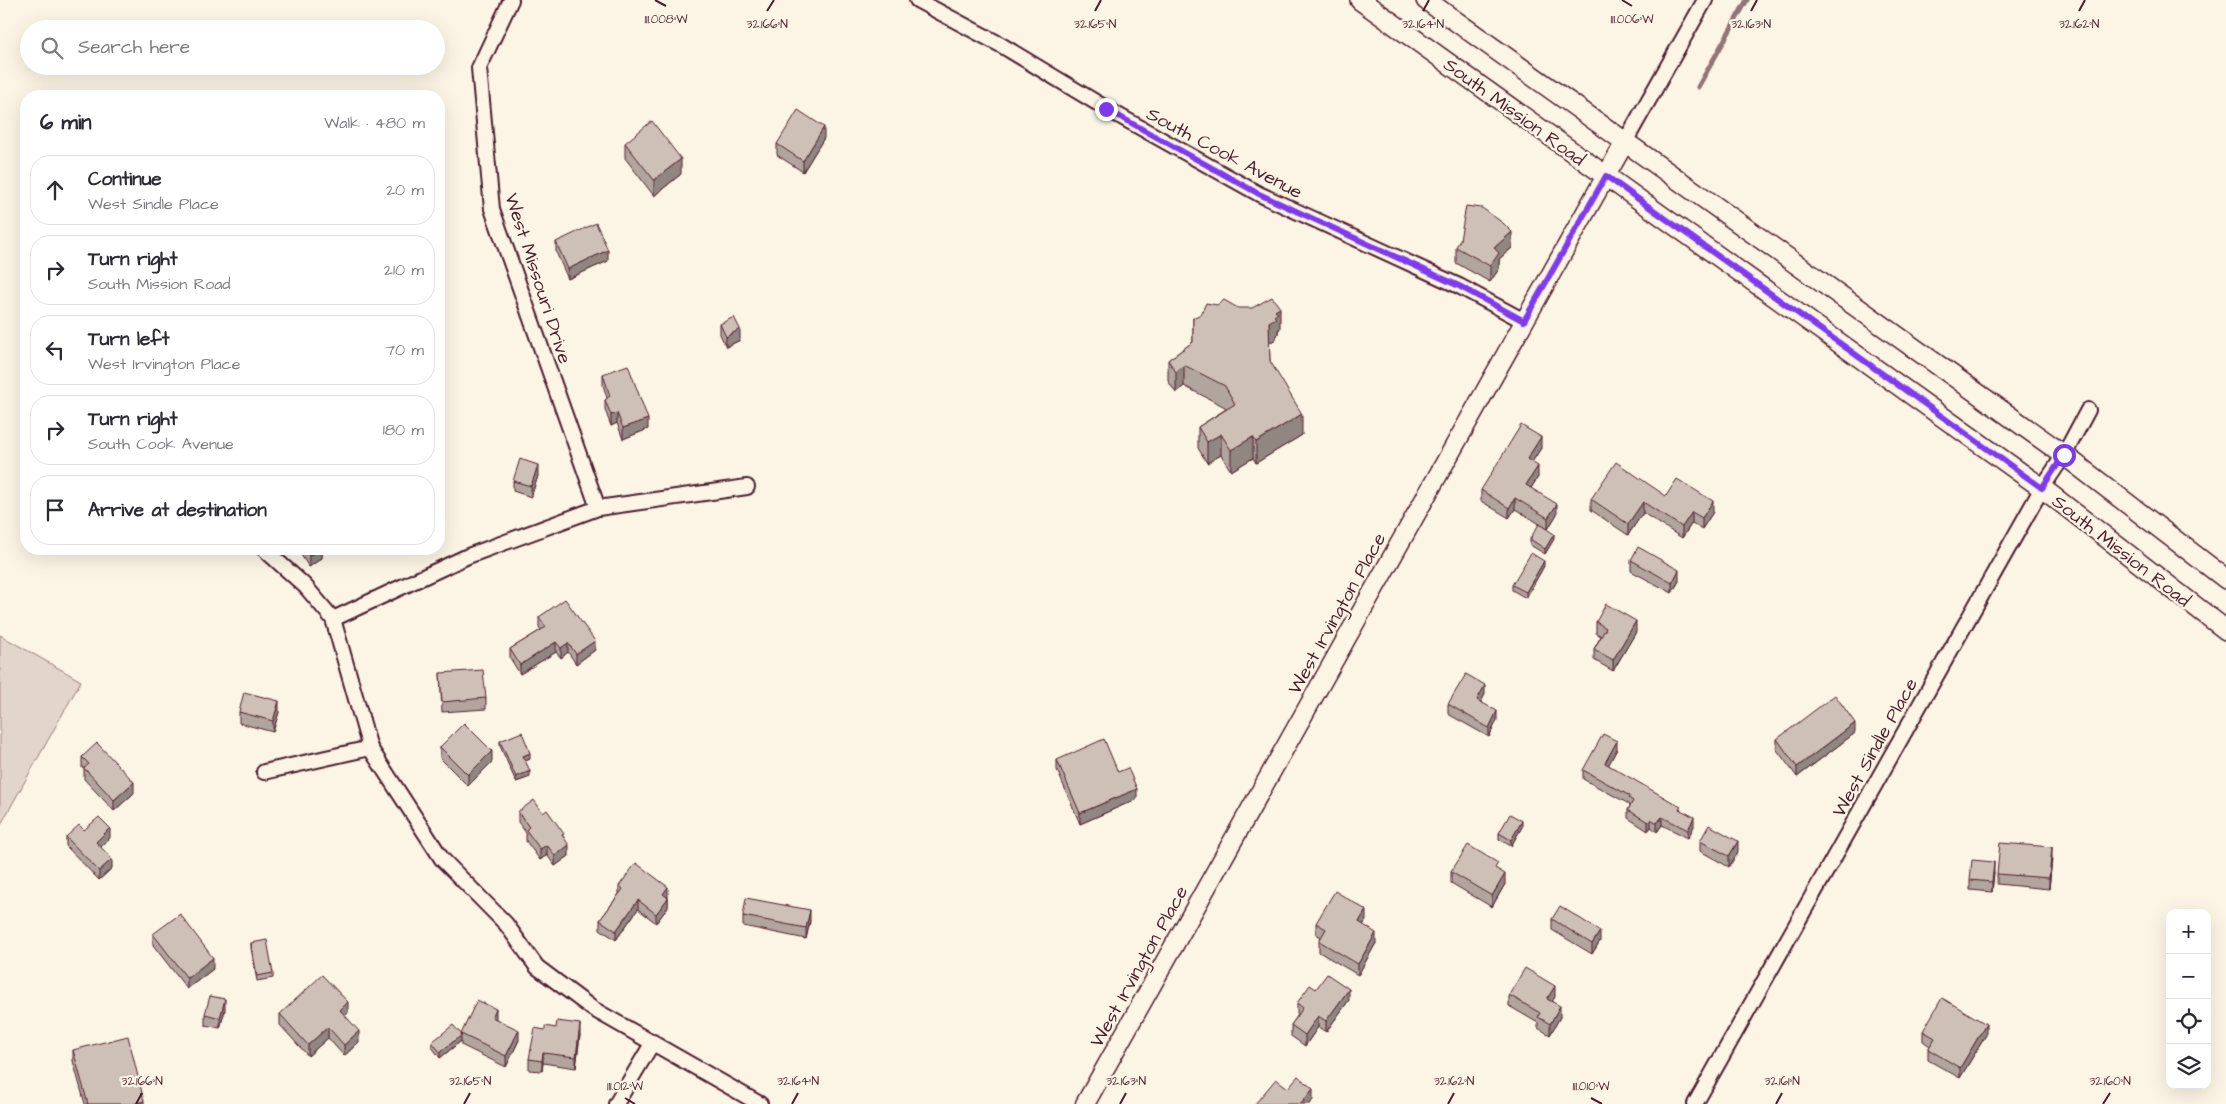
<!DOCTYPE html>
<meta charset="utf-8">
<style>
body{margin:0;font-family:"Architects Daughter",sans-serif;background:#f2f2f3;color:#2b2b33}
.controls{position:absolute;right:15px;bottom:15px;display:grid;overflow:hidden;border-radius:10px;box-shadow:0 5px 20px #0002}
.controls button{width:45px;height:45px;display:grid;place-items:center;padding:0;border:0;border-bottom:1px solid #e1e1e2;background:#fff;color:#2b2b33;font:25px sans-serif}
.stop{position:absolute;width:15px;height:15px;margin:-11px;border:4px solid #7c3aed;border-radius:50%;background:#fff}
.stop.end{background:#7c3aed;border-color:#fff;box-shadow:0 1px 5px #0008}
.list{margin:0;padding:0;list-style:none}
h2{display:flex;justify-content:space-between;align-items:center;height:65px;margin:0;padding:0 20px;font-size:21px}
h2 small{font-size:16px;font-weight:400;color:#7c7c81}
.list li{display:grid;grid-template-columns:32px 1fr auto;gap:15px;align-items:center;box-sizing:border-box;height:70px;margin:0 10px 10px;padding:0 10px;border:1px solid #e1e1e2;border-radius:20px}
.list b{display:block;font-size:19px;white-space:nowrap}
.list p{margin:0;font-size:16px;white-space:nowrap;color:#7c7c81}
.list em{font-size:16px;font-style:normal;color:#7c7c81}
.icon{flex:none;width:28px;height:28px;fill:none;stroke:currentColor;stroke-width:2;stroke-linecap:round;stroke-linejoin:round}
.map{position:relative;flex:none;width:2226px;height:1104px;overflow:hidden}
.search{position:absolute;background:#fff;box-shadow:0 5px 20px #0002;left:20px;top:20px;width:425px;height:55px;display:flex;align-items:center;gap:12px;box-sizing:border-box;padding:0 18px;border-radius:28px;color:#7c7c81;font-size:19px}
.panel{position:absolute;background:#fff;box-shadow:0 5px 20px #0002;left:20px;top:90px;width:425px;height:465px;border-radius:20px}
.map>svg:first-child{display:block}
.green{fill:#e2d5ca;stroke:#967a7a}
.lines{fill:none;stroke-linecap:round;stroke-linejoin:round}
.stream{stroke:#917474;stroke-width:5}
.minor-casing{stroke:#4a1f2b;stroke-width:18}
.tertiary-casing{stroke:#4a1f2b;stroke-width:21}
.secondary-casing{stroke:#4a1f2b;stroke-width:22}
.minor{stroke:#fcf5e5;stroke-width:14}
.tertiary{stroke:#fcf5e5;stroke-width:18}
.secondary{stroke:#fcf5e5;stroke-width:19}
.wall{fill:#b2a59d;stroke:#4a1f2b}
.shaded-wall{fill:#918680;stroke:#4a1f2b}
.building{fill:#cfc0b7;stroke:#4a1f2b}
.route{stroke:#7c3aed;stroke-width:6}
.ticks{fill:none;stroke:#4a1f2b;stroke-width:2}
.labels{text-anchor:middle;stroke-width:4.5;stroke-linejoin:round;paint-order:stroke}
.street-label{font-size:19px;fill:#4a1f2b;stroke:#fcf5e5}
.ticks-label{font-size:12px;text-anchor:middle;fill:#4a1f2b;stroke:#fcf5e5;stroke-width:4.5;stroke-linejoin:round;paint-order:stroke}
</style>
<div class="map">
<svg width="2226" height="1104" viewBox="0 0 2226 1104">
<rect width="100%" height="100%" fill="#fcf5e5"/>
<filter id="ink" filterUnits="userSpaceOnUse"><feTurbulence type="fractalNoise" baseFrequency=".02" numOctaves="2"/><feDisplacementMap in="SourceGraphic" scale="10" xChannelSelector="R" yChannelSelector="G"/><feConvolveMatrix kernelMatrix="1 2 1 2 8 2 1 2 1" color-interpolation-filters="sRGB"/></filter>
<g filter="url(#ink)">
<!-- green -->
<path class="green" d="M0,635L81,681L0,826Z"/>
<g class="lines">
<!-- stream -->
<path class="stream" d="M1698,87L1747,0"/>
<!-- minor casing -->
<g class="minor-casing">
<path id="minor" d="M511,0L479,68L492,209L598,508
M917,0L1001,45L1107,109L1259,194L1459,286L1524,321
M1625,142L1705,0
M264,549L305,586L333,619L370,748L442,859L506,924L537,967L593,1009L760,1104
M333,619L468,556L598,508L747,487
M264,772L370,748
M616,1104L653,1042
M1695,1104L2042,488L2064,455L2088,410"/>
</g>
<!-- tertiary casing -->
<g class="tertiary-casing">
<path id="tertiary" d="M1085,1104L1625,142"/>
</g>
<!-- secondary casing -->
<g class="secondary-casing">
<path id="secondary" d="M1360,0L2042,488L2226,630
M1426,0L2064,455L2226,579"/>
</g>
<!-- minor -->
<use href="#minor" class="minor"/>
<!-- tertiary -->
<use href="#tertiary" class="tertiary"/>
<!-- secondary -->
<use href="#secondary" class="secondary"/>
</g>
<!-- wall -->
<path class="wall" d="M824,138L803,172L777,155V144Z
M625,143L681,174L654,196L625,158Z
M556,242L608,261L568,279L556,252Z
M1456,247L1512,248L1499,259V269L1490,282L1456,263Z
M1238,308L1280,329L1278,330V334L1276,335V339L1269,343L1270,361L1302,435L1256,463L1253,458L1231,471L1221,455L1207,463L1198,448V427L1226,409L1225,407L1184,386L1176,393L1168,381V360L1193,342V318Z
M720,324L740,340L726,347L720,334Z
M603,374L648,429L623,439L617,423L611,426L605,410V400L607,398L603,385Z
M1541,448L1532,462L1538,477L1531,488L1557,514L1548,529L1515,509L1509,518L1481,501V490Z
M538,476L531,497L513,491V481Z
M1666,496L1713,512L1702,529L1692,523L1682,538L1643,513L1628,535L1591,510V499Z
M1530,539H1554L1545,554L1530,545Z
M297,549H322V558L309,567Z
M1631,560L1679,581L1672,593L1631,571Z
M1544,566L1526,598L1512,590V585Z
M539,617L595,650L576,664L568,652L561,658L556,652L520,674L510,658V649L541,630L539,627Z
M1596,622L1636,632L1613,671L1594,660V649L1601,636L1596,633Z
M440,673L486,698V709L442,712Z
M1485,694L1481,702L1497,720L1489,737L1448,714V704Z
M239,712H279L273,732L239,723Z
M1855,733L1797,777L1777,750V739Z
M500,741L530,759L525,761L530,777L516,782L500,746Z
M440,747L492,762L468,786L440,758Z
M1617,749L1608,765L1681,810L1694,826L1688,838L1662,825L1657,832L1651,827L1648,831L1628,818V810L1630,806L1629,804L1583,779V770Z
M82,757L134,793L114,811L84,779V769L82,768Z
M1057,760L1118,772L1137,799L1080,824L1057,770Z
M518,812L543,813L564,837L569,856L555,866L547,855L540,860L526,841V833L518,822Z
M1522,827L1511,846L1499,839V833Z
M84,830L110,838L100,847L112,868L99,880L66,846V837Z
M1700,841L1738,852L1729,867L1700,851Z
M2052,858L2049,889L1997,884V874Z
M1498,870L1505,884L1492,907L1451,883V872Z
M1994,872L1992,892L1970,890V880Z
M619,886L668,896V907L656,923L638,909L616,940L600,929V920L619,894Z
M743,916L810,921L806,939L743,926Z
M1552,919L1600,941L1592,954L1552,930Z
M1366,920L1363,925L1376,943L1358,975L1319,952V941L1321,937L1316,934V923Z
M153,934L213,969L187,989L153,945Z
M251,943L273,973V978L257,981L251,948Z
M1316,989L1349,1000L1326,1032L1318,1027L1305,1046L1291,1036V1025L1298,1015L1297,1013V1003Z
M1509,995L1555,997L1552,1001L1560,1017L1550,1035L1538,1028V1023L1509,1006Z
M225,1010L220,1028L205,1025V1014Z
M348,1013L345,1016L359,1042L344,1056L328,1038L308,1056L280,1025V1014Z
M496,1019L519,1040L506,1067L461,1045V1041L440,1058L432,1047V1042L461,1034Z
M545,1030L580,1035L576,1068L543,1063L542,1071L529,1070V1059Z
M1923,1031L1986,1035L1960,1078L1928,1060V1049L1930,1046L1923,1041Z
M73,1050L144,1104H85L73,1061Z"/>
<!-- shaded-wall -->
<path class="shaded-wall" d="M824,127V138L803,172V161Z
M681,159V174L654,196V180Z
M1512,232V248L1499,259V269L1490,282V266L1494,248Z
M608,250V261L568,279V269Z
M1280,308V329L1278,330V334L1276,335V339L1269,343V322L1274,316L1275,311Z
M740,329V340L726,347V337Z
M1184,365V386L1176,393V372Z
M617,413V423L611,426V415Z
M1302,414V435L1256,463V442Z
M648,419V429L623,439V428Z
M1221,434V455L1207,463V442Z
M1253,437V458L1231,471V450Z
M1541,437V448L1527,470V459Z
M538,465V476L531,497V486Z
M1538,466V477L1526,496V485Z
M1515,498V509L1509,518V508Z
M1713,501V512L1702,529V518Z
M1643,502V513L1628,535V524Z
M1557,504V514L1548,529V518Z
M1692,512V523L1682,538V527Z
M1554,534V539L1545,554V549Z
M320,549H322V558L309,567V556Z
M1544,561V566L1526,598V592Z
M1679,570V581L1672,593V583Z
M1636,621V632L1613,671V660Z
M595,641V650L576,664V654Z
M556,642V652L520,674V665Z
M568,643V652L561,658V648Z
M1485,685V694L1477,709V700Z
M279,701V712L273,732V721Z
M1497,711V720L1489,737V728Z
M1855,723V733L1797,777V767Z
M1617,741V749L1605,772V763Z
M492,751V762L468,786V775Z
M530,753V759L523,762V756Z
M530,771V777L516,782V777Z
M134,782V793L114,811V800Z
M1137,789V799L1080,824V813Z
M1662,817V825L1657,832V823Z
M1694,817V826L1688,838V830Z
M1651,819V827L1648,831V822Z
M1522,821V827L1511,846V840Z
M110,828V838L96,852V842Z
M1738,841V852L1729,867V856Z
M547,845V855L540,860V849Z
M569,845V856L555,866V856Z
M2052,847V858L2049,889V878Z
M112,859V868L99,880V871Z
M1994,862V872L1992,892V882Z
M1505,874V884L1492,907V896Z
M668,887V896L663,903V894Z
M668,898V907L656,923V914Z
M638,900V909L616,940V931Z
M810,910V921L806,939V928Z
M1366,910V920L1359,933V922Z
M1600,931V941L1592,954V944Z
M1376,933V943L1358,975V964Z
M213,958V969L187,989V978Z
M1555,986V997L1547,1009V999Z
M1349,989V1000L1326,1032V1021Z
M225,999V1010L220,1028V1018Z
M348,1002V1013L340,1021V1010Z
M1560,1006V1017L1550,1035V1024Z
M496,1009V1020L492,1017Z
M1318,1016V1027L1305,1046V1035Z
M580,1024V1035L576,1068V1057Z
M1986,1024V1035L1960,1078V1068Z
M328,1027V1038L308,1056V1045Z
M519,1030V1040L506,1067V1056Z
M359,1031V1042L344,1056V1045Z
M461,1035V1041L440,1058V1052Z
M543,1053V1063L542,1071V1061Z
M1313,1089V1100L1310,1104H1301Z
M144,1101V1104H133Z"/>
<!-- building -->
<path class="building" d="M798,110L824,127L803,161L777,144Z
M652,121L681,159L654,180L625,143Z
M1466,206L1482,208L1503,223L1512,232L1494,248L1499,253L1490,266L1456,247L1460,240Z
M596,223L608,250L568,269L556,242Z
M1272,297L1280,308L1275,311L1278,313L1274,316L1276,318L1269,322L1270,361L1302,414L1256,442L1253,437L1231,450L1221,434L1207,442L1198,427L1235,404L1225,386L1184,365L1176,372L1168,360L1193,342V318L1201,314L1206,303L1217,305L1224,300L1238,308H1252Z
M734,317L740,329L726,337L720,324Z
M628,365L648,419L623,428L617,413L611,415L605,400L610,396L603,374Z
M1521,425L1541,437L1527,459L1538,466L1526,485L1557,504L1548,518L1515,498L1509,508L1481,490Z
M520,459L538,465L531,486L513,481Z
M1616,462L1666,496L1677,479L1713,501L1702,518L1692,512L1682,527L1643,502L1628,524L1591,499Z
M1539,524L1554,534L1545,549L1530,539Z
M1638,547L1679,570L1672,583L1631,560Z
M304,549H320L309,556Z
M1531,553L1544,561L1526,592L1512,585Z
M565,599L595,641L576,654L568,643L561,648L556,642L520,665L510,649L546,627L539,617Z
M1606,604L1636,621L1613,660L1594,649L1606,628L1596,622Z
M483,670L486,698L442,702L440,673Z
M1466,674L1485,685L1477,700L1497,711L1489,728L1448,704Z
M244,692L279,701L273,721L239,712Z
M1835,695L1855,723L1797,767L1777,739Z
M464,723L492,751L468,775L440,747Z
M522,732L530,753L523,756L530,771L516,777L500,741Z
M1603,734L1617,741L1605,763L1681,807L1679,809L1694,817L1688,830L1662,817L1657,823L1651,819L1648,822L1628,810L1633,801L1629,798L1630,796L1583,770Z
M1104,739L1118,772L1128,768L1137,789L1080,813L1057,760Z
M97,743L134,782L114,800L84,768L89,764L82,757Z
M534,800L543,813L547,810L564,834L562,835L569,845L555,856L547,845L540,849L526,830L529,827L518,812Z
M1510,814L1522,821L1511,840L1499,833Z
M99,817L110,828L96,842L112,859L99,871L66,837L79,825L84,830Z
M1709,825L1738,841L1729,856L1700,841Z
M2000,843L2052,847L2049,878L1997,874Z
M1468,845L1498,863L1495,868L1505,874L1492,896L1451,872Z
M1972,860L1994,862L1992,882L1970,880Z
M636,863L668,887L663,894L668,898L656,914L638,900L616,931L600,920L623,889L619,886Z
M1335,891L1366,910L1359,922L1376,933L1358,964L1319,941L1326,929L1316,923Z
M746,898L810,910L806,928L743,916Z
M1560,906L1600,931L1592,944L1552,919Z
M180,914L213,958L187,978L153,934Z
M267,940L273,973L257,976L251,943Z
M1525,968L1555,986L1547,999L1560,1006L1550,1024L1538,1017L1540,1013L1509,995Z
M1327,974L1349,989L1326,1021L1318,1016L1305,1035L1291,1025L1303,1008L1297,1003L1310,985L1316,989Z
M322,975L348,1002L340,1010L359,1031L344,1045L328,1027L308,1045L280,1014Z
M210,996L225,999L220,1018L205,1014Z
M1942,998L1986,1024L1960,1068L1928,1049L1935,1038L1923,1031Z
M477,1000L496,1009L492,1017L519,1030L506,1056L461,1034Z
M557,1021L580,1024L576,1057L543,1053L542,1061L529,1059L535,1028L545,1030V1026L556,1028Z
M453,1025L462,1035L440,1052L432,1042Z
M128,1036L144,1101L133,1104H88L73,1050Z
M1298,1076L1313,1089L1301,1104H1255L1276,1079L1288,1088Z"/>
</g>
<g class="lines" filter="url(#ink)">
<!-- route -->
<path class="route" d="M1106,109L1259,194L1459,286L1524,321L1606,176L2042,488L2064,455"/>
</g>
<!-- ticks -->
<path class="ticks" d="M655,0L666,6M1622,0L1632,6M767,11L774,0M1095,11L1101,0M1423,11L1429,0M1751,11L1757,0M2079,11L2085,0M625,1098L635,1104M1591,1098L1602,1104M136,1104L142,1093M464,1104L470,1093M792,1104L798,1093M1120,1104L1126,1093M1448,1104L1454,1093M1776,1104L1782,1093M2103,1104L2110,1093"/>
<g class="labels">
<!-- street labels -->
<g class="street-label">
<text transform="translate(1515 111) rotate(36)" y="7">South Mission Road</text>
<text transform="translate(1225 152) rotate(28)" y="7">South Cook Avenue</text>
<text transform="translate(539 278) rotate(72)" y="7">West Missouri Drive</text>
<text transform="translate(2122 550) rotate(38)" y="7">South Mission Road</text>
<text transform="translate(1336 613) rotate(-61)" y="7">West Irvington Place</text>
<text transform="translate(1874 747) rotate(-61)" y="7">West Sindle Place</text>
<text transform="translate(1138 966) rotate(-61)" y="7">West Irvington Place</text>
</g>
</g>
<g class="ticks-label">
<text x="666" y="23">111.008°W</text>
<text x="1632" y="23">111.006°W</text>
<text x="767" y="28">32.166°N</text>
<text x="1095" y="28">32.165°N</text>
<text x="1423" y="28">32.164°N</text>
<text x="1751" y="28">32.163°N</text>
<text x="2079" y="28">32.162°N</text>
<text x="142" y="1085">32.166°N</text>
<text x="470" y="1085">32.165°N</text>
<text x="798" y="1085">32.164°N</text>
<text x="1126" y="1085">32.163°N</text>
<text x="1454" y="1085">32.162°N</text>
<text x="1782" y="1085">32.161°N</text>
<text x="2110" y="1085">32.160°N</text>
<text x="625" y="1090">111.012°W</text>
<text x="1591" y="1090">111.010°W</text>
</g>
</svg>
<div class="controls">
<button>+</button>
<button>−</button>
<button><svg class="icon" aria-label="locate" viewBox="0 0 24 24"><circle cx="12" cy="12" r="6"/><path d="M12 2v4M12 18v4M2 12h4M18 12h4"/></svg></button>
<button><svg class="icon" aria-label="layers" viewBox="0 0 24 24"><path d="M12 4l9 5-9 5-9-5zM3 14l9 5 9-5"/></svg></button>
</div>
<div class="stop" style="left:2064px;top:455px"></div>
<div class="stop end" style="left:1106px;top:109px"></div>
<div class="search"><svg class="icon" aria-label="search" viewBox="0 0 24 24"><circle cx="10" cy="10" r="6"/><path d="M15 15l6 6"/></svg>Search here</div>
<section class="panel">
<h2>6 min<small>Walk · 480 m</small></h2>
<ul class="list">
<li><svg class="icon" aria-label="ahead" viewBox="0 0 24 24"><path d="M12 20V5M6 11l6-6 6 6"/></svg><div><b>Continue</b><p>West Sindle Place</p></div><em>20 m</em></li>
<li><svg class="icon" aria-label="right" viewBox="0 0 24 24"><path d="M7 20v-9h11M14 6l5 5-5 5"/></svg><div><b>Turn right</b><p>South Mission Road</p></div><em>210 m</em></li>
<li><svg class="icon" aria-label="left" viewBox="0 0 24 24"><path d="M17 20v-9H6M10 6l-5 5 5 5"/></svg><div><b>Turn left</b><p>West Irvington Place</p></div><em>70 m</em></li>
<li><svg class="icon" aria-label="right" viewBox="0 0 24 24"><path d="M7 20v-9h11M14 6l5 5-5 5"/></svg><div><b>Turn right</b><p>South Cook Avenue</p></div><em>180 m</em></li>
<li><svg class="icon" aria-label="arrive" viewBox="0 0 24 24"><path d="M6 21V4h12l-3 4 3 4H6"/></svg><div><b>Arrive at destination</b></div></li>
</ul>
</section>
</div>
